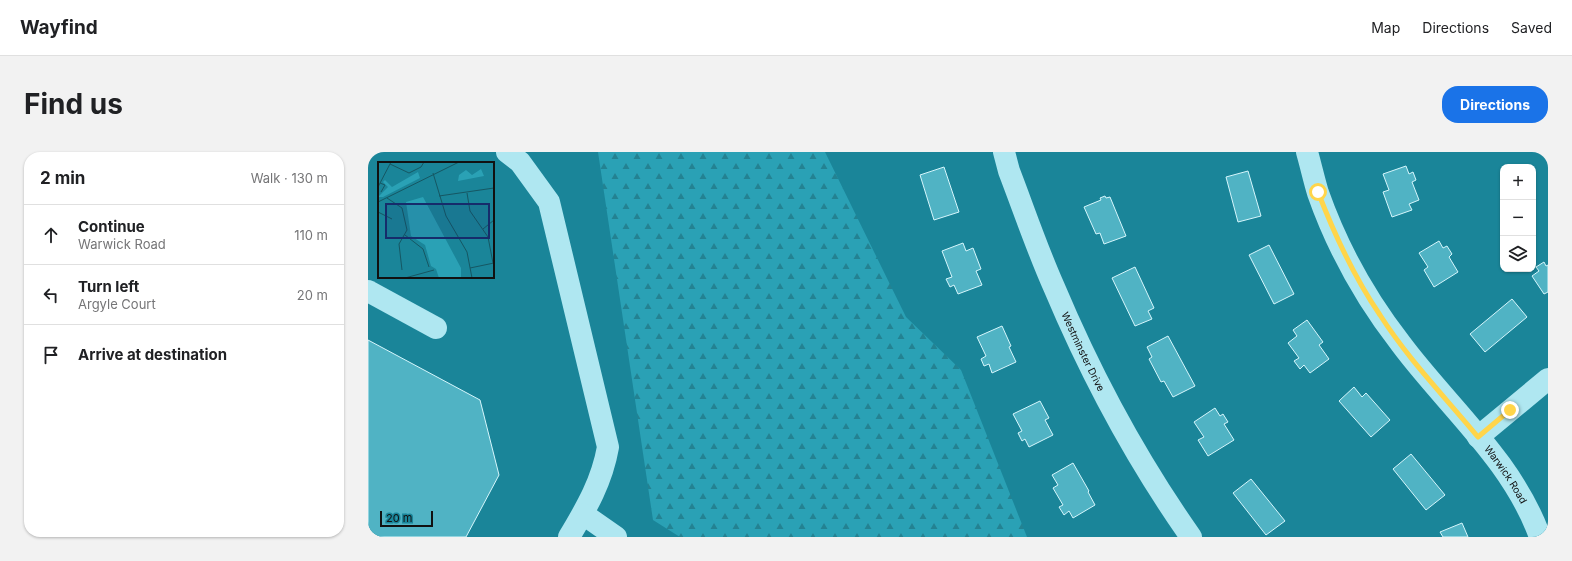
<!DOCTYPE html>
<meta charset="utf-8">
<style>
body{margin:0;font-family:Inter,sans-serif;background:#f2f2f2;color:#202124}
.controls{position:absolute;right:12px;top:12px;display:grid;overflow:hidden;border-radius:8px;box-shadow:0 1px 3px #0004}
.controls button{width:36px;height:36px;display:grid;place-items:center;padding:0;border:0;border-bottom:1px solid #e0e0e0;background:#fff;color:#202124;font:20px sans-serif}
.scale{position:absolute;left:12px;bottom:10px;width:53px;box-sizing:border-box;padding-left:4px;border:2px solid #111;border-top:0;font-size:11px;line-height:14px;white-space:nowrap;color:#111;-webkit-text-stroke:3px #1a8599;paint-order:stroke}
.stop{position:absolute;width:12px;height:12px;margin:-9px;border:3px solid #ffd54a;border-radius:50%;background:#fff}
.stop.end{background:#ffd54a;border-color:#fff;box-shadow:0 1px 4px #0008}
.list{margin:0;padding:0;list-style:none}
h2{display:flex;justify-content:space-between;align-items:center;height:52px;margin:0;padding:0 16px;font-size:17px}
h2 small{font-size:13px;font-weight:400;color:#757577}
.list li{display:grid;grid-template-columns:26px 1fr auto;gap:12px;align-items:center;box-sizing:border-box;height:60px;padding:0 16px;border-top:1px solid #e0e0e0}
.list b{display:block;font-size:15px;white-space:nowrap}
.list p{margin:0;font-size:13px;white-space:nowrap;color:#757577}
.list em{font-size:13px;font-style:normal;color:#757577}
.icon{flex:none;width:22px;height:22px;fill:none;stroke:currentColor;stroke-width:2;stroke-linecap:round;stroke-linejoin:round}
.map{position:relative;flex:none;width:1180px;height:385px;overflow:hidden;border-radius:16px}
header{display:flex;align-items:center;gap:24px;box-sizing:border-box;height:56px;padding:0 20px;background:#fff;border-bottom:1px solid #e0e0e0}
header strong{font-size:19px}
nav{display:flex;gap:22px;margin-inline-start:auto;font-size:14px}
.intro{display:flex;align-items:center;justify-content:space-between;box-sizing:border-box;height:96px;padding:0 24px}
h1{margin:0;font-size:28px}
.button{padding:10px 18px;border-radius:16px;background:#1a73e8;color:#fff;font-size:14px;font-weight:700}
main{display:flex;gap:24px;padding:0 24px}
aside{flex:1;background:#fff;border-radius:16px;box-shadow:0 1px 3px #0004}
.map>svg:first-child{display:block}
.forest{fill:url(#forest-firs)}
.building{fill:#50b3c4;stroke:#d6f6fc}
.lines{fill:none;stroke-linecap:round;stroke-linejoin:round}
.minor{stroke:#afe7f1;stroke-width:22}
.route{stroke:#ffd54a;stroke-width:5}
.labels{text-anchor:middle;stroke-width:3.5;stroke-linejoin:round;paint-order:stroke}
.street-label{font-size:10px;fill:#111;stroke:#1a8599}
.inset-road{fill:none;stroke:#165763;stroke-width:1}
.view{fill:#162c6b;fill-opacity:0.15;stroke:#162c6b;stroke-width:2}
.inset-edge{fill:none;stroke:#111;stroke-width:2}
</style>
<header>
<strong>Wayfind</strong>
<nav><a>Map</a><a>Directions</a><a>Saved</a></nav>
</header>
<div class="intro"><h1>Find us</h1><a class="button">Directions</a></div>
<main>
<aside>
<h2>2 min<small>Walk · 130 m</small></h2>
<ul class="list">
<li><svg class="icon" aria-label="ahead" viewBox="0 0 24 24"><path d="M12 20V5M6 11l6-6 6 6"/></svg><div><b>Continue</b><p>Warwick Road</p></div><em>110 m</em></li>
<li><svg class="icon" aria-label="left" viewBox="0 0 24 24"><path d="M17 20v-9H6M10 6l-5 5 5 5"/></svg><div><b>Turn left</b><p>Argyle Court</p></div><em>20 m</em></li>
<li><svg class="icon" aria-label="arrive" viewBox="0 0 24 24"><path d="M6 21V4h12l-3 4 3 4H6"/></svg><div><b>Arrive at destination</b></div></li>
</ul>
</aside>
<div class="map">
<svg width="1180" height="385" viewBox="0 0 1180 385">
<defs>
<pattern id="forest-firs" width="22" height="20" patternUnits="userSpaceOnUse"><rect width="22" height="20" fill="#2aa1b5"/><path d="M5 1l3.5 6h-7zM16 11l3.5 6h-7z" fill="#238292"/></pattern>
</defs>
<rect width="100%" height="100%" fill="#1a8599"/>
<!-- forest -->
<path class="forest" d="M230,0H457L538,165L593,218L659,385H312L285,368Z"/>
<!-- building -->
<path class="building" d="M1038,14L1041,22L1045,20L1048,28L1044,30L1051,48L1041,52L1044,58L1024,65L1015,40L1021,38L1015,22Z
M576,15L591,60L566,68L552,23Z
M880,19L893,64L870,70L858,25Z
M737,44L738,46L742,45L758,84L736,92L732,81L728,82L716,55L733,48L732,46Z
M1071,89L1075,96L1079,94L1084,102L1081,105L1090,120L1066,135L1056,118L1060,115L1051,101Z
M595,91L598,99L605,96L613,117L608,119L614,133L590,142L586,133L582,135L578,127L584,125L574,99Z
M901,93L926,142L906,152L881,103Z
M1176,110L1178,114L1180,113V140L1176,142L1164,124L1171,119L1168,115Z
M767,115L786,156L780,159L784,167L767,174L744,126Z
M1144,147L1159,165L1117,200L1102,182Z
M939,168L955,190L951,193L961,207L942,221L936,213L932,217L926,209L931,206L920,191L929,184L925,178Z
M634,174L643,194L641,195L648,210L624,221L621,212L616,214L613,207L618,204L609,185Z
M800,184L827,234L805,245L796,229L793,230L781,207L784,205L779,195Z
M0,188L112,248L131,323L98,385H5L0,382Z
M986,235L994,245L998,241L1022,268L1003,285L971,249Z
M672,249L681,266L677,268L685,283L661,295L657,287L654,289L650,281L654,279L645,262Z
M847,256L852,264L855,262L860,270L856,272L866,288L840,304L830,288L836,285L826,270Z
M1043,302L1077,343L1058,358L1025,317Z
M705,311L721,339L720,340L727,353L705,366L701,359L696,363L691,355L695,353L685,336L690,333L684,323Z
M883,327L917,369L898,383L865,341Z
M1094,371L1100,385H1075L1072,380Z"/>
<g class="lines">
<!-- minor -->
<g class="minor">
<path d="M139,0L152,10L181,50L240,295C234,329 219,355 201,385"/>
<path id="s1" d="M636,0L641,19C656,58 669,97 686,135C723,223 768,307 823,385"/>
<path id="s2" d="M939,0C943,14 946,28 950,41C969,95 998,147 1033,192C1080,255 1145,309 1172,385"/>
<path d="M0,139L68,176"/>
<path d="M1110,285L1180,227"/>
<path d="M215,362L248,385"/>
</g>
</g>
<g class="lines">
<!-- route -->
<path class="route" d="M950,40C967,84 986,125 1012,163C1040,207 1077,245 1110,285L1142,258"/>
</g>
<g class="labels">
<!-- street labels -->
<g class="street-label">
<text dy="4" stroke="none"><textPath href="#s1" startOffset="215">Westminster Drive</textPath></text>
<text dy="4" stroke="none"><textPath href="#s2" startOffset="383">Warwick Road</textPath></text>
</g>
</g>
<!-- overview -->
<g transform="translate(10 10)">
<rect width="116" height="116" fill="#1a8599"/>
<path d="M103,7L106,14L80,19L81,13L88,8L94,13ZM40,10L42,16L5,35H0L10,25L5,20L7,18L14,25ZM45,35L83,106V116H61L58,107L53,104L47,83L33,74L28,40Z" fill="#2aa1b5"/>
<path class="inset-road" d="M12,2L31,11L43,5L46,0M55,11L68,54L89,90L94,116M2,21L7,23L3,30M0,25L13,0M89,31L92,49L110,75L115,101M61,34L116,26M9,36L24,46L29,68L21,82L24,108M0,40L81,0M0,50L14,57M105,67L116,58M27,73L45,87L51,105M92,106L116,101M27,116L56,108"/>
<path class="view" d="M8,42H111V76H8Z"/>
<rect width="116" height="116" class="inset-edge"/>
</g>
</svg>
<div class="controls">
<button>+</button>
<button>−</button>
<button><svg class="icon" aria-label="layers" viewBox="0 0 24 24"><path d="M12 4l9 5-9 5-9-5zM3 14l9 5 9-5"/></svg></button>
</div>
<div class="scale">20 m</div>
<div class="stop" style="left:950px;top:40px"></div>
<div class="stop end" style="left:1142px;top:258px"></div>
</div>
</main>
